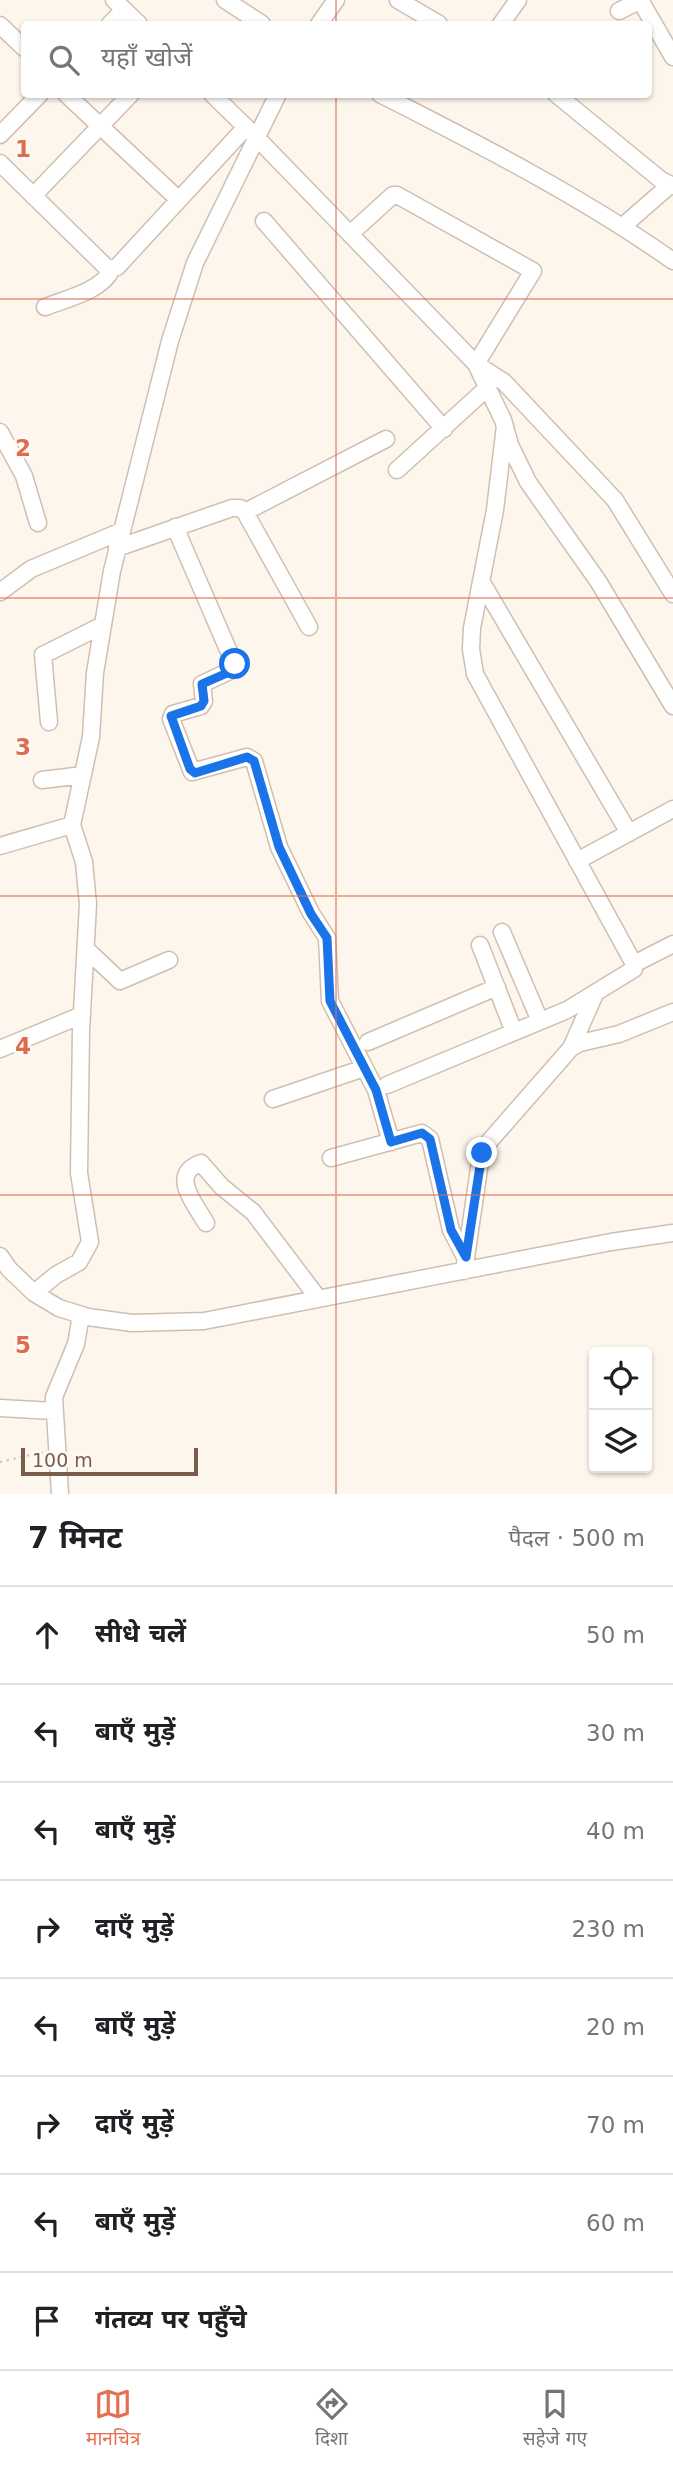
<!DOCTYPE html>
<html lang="hi">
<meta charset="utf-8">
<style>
body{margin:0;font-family:"DejaVu Sans","Noto Sans Devanagari",sans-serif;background:#f2f2f2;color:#202124}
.controls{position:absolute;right:21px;bottom:21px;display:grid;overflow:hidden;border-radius:7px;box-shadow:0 2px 5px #0004}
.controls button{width:63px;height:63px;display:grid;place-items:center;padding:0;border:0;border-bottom:2px solid #e0e0e0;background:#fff;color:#202124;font:35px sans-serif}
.scale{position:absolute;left:21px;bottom:18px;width:177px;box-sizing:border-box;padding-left:7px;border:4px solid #7a5c4d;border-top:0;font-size:19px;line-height:24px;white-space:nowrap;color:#7a5c4d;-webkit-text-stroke:5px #fffaf3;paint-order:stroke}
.stop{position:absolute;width:21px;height:21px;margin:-16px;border:5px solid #1a73e8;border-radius:50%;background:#fff}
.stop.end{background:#1a73e8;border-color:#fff;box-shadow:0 2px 7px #0008}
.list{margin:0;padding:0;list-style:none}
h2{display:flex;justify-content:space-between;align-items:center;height:91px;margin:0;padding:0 28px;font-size:30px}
h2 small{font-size:23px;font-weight:400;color:#757577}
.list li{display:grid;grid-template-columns:46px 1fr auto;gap:21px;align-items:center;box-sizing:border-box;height:98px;padding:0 28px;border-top:2px solid #e0e0e0}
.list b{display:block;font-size:26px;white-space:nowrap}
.list em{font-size:23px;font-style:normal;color:#757577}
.icon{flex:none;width:38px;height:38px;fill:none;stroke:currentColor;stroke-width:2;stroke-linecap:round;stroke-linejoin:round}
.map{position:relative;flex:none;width:673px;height:1494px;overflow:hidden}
.search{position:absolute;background:#fff;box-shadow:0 2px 5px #0004;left:21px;right:21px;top:21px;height:77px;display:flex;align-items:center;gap:18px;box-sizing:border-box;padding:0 24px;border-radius:7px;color:#757577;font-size:26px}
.sheet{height:875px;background:#fff}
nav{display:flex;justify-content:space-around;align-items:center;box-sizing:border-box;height:98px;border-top:2px solid #e0e0e0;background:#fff;font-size:19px;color:#757577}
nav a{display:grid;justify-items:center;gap:4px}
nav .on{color:#e76f51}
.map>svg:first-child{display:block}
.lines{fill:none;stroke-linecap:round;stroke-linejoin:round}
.minor-casing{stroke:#d1beb0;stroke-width:19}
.path{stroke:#d9b8a5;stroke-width:2;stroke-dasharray:2 5;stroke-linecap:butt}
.minor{stroke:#fff;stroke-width:16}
.route{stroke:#1a73e8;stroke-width:9}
.grid{fill:none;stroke:#dc6d51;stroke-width:2;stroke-opacity:0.55}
.grid-label{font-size:23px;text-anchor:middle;font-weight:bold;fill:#dc6d51;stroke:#fffaf3;stroke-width:5;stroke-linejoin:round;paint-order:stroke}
</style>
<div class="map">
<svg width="673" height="1494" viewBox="0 0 673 1494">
<rect width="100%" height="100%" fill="#fdf6ec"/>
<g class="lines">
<!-- minor casing -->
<g class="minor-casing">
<path id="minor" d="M114,0L139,24
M225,0L262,24
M398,0L439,24
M640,0L673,57
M619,11L641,0
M110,24L124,10
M319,24L336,0
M501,24L518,0
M0,25L24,48
M66,94L179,200
M212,94L256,137L476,364L504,382L615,500L673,594
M380,94C480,145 581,196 673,261
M556,94L661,180L673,186
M0,135L40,94
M0,163L106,267L112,269L117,267L246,127
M33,196L131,94
M264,221L444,429
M623,226L670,185
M350,234L393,195H397L533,271L476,364L503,420L510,445L528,482L598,581L673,706
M45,307C66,299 102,291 112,269
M0,432L24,476L38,523
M397,470L487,388
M245,512L386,439
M175,527L236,668L202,684L204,701L201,706L173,714L171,719L192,772L247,757L254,761L279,847L311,913L327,938L330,1001L376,1090L391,1142
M117,548L232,508H240L245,512L309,627
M481,581L629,833
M0,592L31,569L122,531
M49,722L43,655L103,625
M42,780L83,775
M0,846L72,825
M577,861L673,809
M502,932L540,1021
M480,945L514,1032
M86,949L120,981L169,960
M634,964L673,944
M368,1042L497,987
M571,1048L595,994
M0,1049L82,1015
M387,1085L567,1010L634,969V964L475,674L471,649L472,628L495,510L505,426
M273,1099L364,1068
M331,1158L422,1133L430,1139L451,1230L465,1257
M206,1223C196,1205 168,1174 201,1163L222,1187L253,1212L318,1298
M0,1256L9,1269L34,1293L59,1308L88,1317L132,1323L204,1321L611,1242L673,1233
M464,1271L480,1162L487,1144L571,1048L580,1043L619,1034L673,1012
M34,1293L56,1275L79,1262L90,1242L79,1173L81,1030L88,904L84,862L72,825L91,737L95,673L112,571L170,341L195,263L278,94
M0,1408L54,1411
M60,1494L54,1397L76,1344L81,1315"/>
</g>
<!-- path -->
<path class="path" d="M0,1462L43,1452"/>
<!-- minor -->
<use href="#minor" class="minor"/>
</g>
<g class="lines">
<!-- route -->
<path class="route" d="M235,664L234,670L202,684L204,701L201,706L171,716L190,769L195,773L247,757L254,761L279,847L311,914L327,938L330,1001L376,1090L391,1142L422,1133L430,1139L451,1230L466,1257L482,1153"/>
</g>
<!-- grid -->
<path class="grid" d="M336,0V24M336,94V1494M0,299H673M0,598H673M0,896H673M0,1195H673"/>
<g class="grid-label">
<text x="23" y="157">1</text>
<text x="23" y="456">2</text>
<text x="23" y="755">3</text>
<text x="23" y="1054">4</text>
<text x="23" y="1353">5</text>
</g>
</svg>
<div class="controls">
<button><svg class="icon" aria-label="locate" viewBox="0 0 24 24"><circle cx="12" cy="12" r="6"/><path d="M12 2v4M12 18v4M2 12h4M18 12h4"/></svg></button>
<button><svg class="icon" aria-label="layers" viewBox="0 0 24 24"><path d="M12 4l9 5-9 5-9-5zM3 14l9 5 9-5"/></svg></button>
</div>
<div class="scale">100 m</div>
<div class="stop" style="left:235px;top:664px"></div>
<div class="stop end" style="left:482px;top:1153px"></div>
<div class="search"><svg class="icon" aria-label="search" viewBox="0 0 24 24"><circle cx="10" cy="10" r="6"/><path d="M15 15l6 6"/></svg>यहाँ खोजें</div>
</div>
<section class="sheet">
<h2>7 मिनट<small>पैदल · 500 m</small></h2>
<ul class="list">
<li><svg class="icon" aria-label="ahead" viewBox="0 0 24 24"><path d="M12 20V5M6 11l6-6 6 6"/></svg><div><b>सीधे चलें</b></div><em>50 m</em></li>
<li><svg class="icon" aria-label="left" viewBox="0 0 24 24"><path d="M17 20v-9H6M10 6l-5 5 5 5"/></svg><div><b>बाएँ मुड़ें</b></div><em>30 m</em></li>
<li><svg class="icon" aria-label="left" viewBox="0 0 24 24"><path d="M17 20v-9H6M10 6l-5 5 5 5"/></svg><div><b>बाएँ मुड़ें</b></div><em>40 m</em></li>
<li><svg class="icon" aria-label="right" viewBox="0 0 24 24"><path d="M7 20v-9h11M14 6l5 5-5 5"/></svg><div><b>दाएँ मुड़ें</b></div><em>230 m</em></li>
<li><svg class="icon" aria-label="left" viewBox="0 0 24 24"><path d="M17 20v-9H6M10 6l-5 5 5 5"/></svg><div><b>बाएँ मुड़ें</b></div><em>20 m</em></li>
<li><svg class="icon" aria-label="right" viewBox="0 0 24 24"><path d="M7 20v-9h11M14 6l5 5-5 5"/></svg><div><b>दाएँ मुड़ें</b></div><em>70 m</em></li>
<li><svg class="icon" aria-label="left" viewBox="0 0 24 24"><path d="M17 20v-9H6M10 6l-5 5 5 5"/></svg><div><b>बाएँ मुड़ें</b></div><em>60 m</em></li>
<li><svg class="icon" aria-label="arrive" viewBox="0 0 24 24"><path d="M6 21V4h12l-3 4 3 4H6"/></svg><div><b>गंतव्य पर पहुँचे</b></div></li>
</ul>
</section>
<nav>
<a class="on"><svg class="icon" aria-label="map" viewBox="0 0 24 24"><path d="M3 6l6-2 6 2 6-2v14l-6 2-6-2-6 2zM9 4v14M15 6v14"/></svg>मानचित्र</a>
<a><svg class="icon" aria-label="directions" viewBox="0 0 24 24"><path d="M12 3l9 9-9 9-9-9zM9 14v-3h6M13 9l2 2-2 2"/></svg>दिशा</a>
<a><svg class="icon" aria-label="saved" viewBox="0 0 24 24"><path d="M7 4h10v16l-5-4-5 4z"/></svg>सहेजे गए</a>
</nav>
